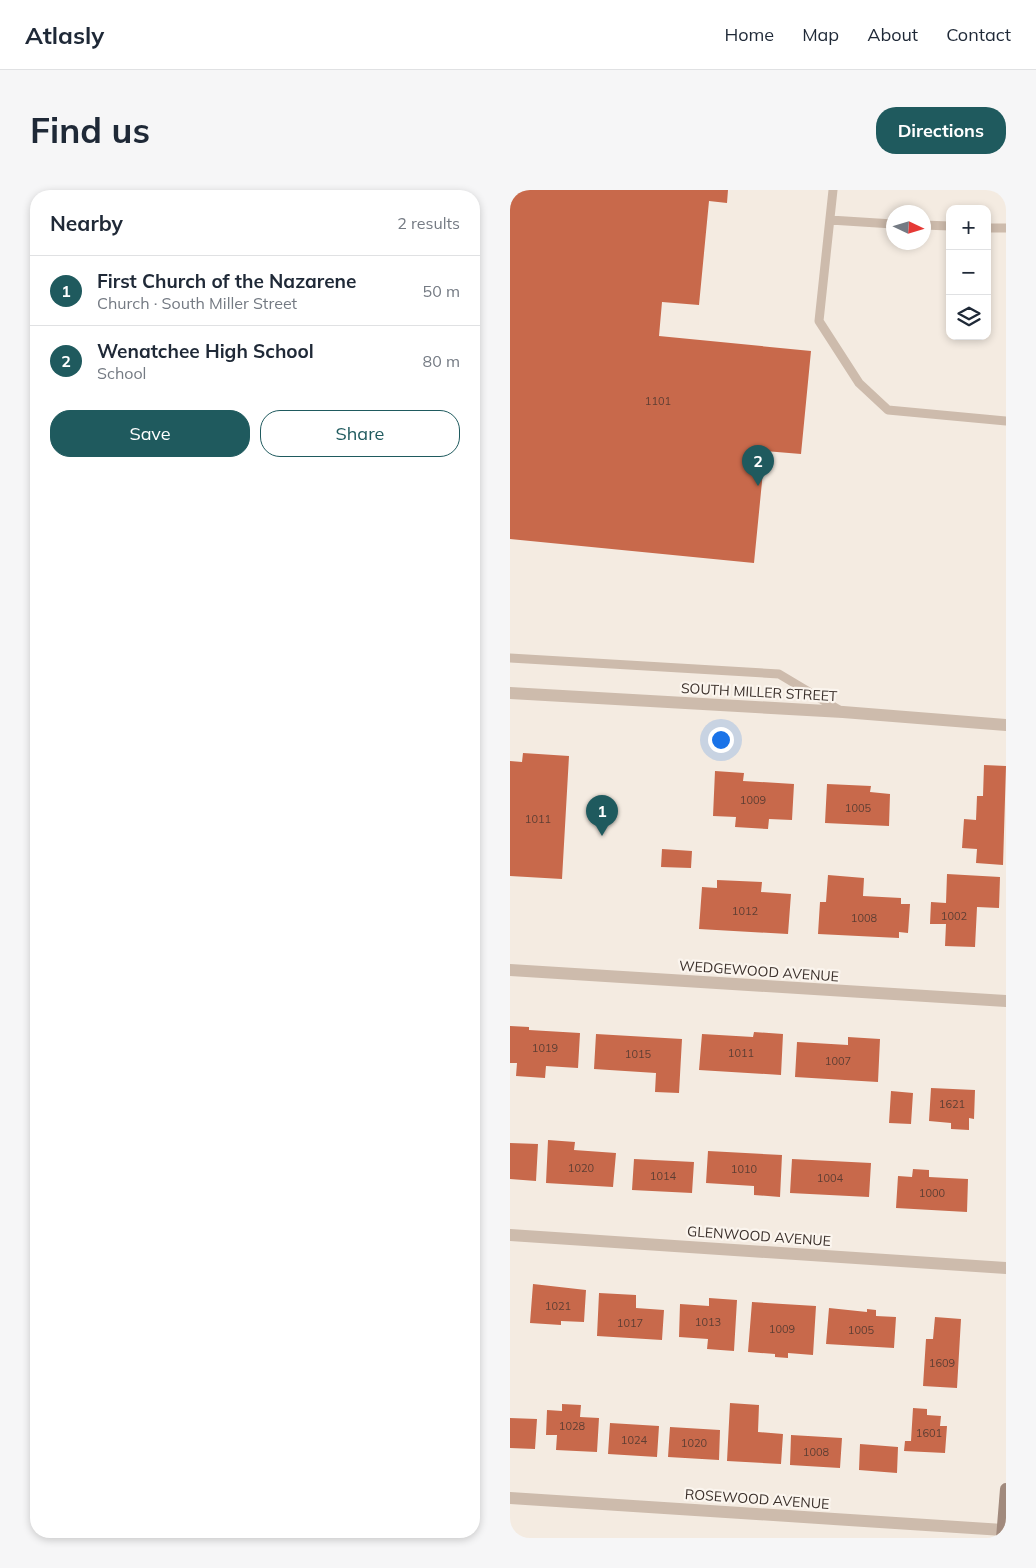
<!DOCTYPE html>
<meta charset="utf-8">
<style>
body{margin:0;font-family:Mulish,sans-serif;background:#f6f6f7;color:#1f2937}
.controls{position:absolute;right:15px;top:15px;display:grid;overflow:hidden;border-radius:10px;box-shadow:0 2px 8px #0003}
.controls button{width:45px;height:45px;display:grid;place-items:center;padding:0;border:0;border-bottom:1px solid #e0e1e3;background:#fff;color:#1f2937;font:25px sans-serif}
.compass{position:absolute;left:376px;top:15px;width:45px;height:45px;border-radius:50%;background:#fff;box-shadow:0 2px 8px #0003;rotate:94deg}
.you{position:absolute;left:210px;top:549px;width:18px;height:18px;margin:-12px;border:4px solid #fff;border-radius:50%;background:#1a73e8;box-shadow:0 0 0 8px #1a73e833}
.badge{display:grid;place-items:center;width:32px;height:32px;border-radius:50%;background:#1f5a5e;color:#fff;font-size:16px;font-weight:700}
.pin{position:absolute;translate:-50% -41px;filter:drop-shadow(0 1px 2px #0008)}
.pin::after{content:'';position:absolute;top:26px;width:18px;height:15px;background:inherit;clip-path:polygon(0 0,100% 0,50% 100%)}
.list{margin:0;padding:0;list-style:none}
h2{display:flex;justify-content:space-between;align-items:center;height:65px;margin:0;padding:0 20px;font-size:21px}
h2 small{font-size:16px;font-weight:400;color:#747a83}
.list li{display:grid;grid-template-columns:32px 1fr auto;gap:15px;align-items:center;box-sizing:border-box;height:70px;padding:0 20px;border-top:1px solid #e0e1e3}
.list b{display:block;font-size:19px;white-space:nowrap}
.list p{margin:0;font-size:16px;white-space:nowrap;color:#747a83}
.list em{font-size:16px;font-style:normal;color:#747a83}
.actions{display:flex;gap:10px;padding:15px 20px}
.actions a{flex:1;padding:11px 0;border:1px solid #1f5a5e;border-radius:20px;text-align:center;font-size:18px;color:#1f5a5e}
.actions .main{background:#1f5a5e;color:#fff}
.icon{flex:none;width:28px;height:28px;fill:none;stroke:currentColor;stroke-width:2;stroke-linecap:round;stroke-linejoin:round}
.map{position:relative;flex:none;width:496px;height:1348px;overflow:hidden;border-radius:20px}
header{display:flex;align-items:center;gap:30px;box-sizing:border-box;height:70px;padding:0 25px;background:#fff;border-bottom:1px solid #e0e1e3}
header strong{font-size:24px}
nav{display:flex;gap:28px;margin-inline-start:auto;font-size:18px}
.intro{display:flex;align-items:center;justify-content:space-between;box-sizing:border-box;height:120px;padding:0 30px}
h1{margin:0;font-size:35px}
.button{padding:12px 22px;border-radius:20px;background:#1f5a5e;color:#fff;font-size:18px;font-weight:700}
main{display:flex;gap:30px;padding:0 30px}
aside{flex:1;background:#fff;border-radius:20px;box-shadow:0 2px 8px #0003}
.map>svg:first-child{display:block}
.building{fill:#c8694b}
.lines{fill:none;stroke-linecap:round;stroke-linejoin:round}
.service{stroke:#cdbbac;stroke-width:9}
.minor{stroke:#cdbbac;stroke-width:12}
.tertiary{stroke:#cdbbac;stroke-width:12}
.secondary{stroke:#a18a7d;stroke-width:12}
.labels{text-anchor:middle;stroke-width:4.5;stroke-linejoin:round;paint-order:stroke}
.number-label{font-size:11px;fill:#5e3e33}
.street-label{font-size:14px;fill:#3b302b;stroke:#fbf5ee}
</style>
<header>
<strong>Atlasly</strong>
<nav><a>Home</a><a>Map</a><a>About</a><a>Contact</a></nav>
</header>
<div class="intro"><h1>Find us</h1><a class="button">Directions</a></div>
<main>
<aside>
<h2>Nearby<small>2 results</small></h2>
<ul class="list">
<li><span class="badge">1</span><div><b>First Church of the Nazarene</b><p>Church · South Miller Street</p></div><em>50 m</em></li>
<li><span class="badge">2</span><div><b>Wenatchee High School</b><p>School</p></div><em>80 m</em></li>
</ul>
<div class="actions"><a class="main">Save</a><a>Share</a></div>
</aside>
<div class="map">
<svg width="496" height="1348" viewBox="0 0 496 1348">
<rect width="100%" height="100%" fill="#f4ebe1"/>
<!-- building -->
<path class="building" d="M0,0H218L217,13L199,11L189,115L152,112L149,146L301,161L291,264L255,261L244,373L0,349Z
M13,563L59,566L52,689L0,686V571L12,572Z
M474,575L496,576L493,675L466,673L467,659L452,658L454,629L466,630L467,606H473Z
M205,581L234,583L233,591L284,594L282,630L259,629L258,639L225,637L226,627L203,626Z
M317,594L361,596L360,602L380,604L379,636L315,633Z
M152,659L182,661L181,678L151,677Z
M437,684L490,687L489,718L467,717L465,757L435,756L436,734H420L421,712L436,713Z
M318,685L354,688L353,706L391,708V714H400L398,743L389,742V748L308,744L310,712H316Z
M207,690L252,692L251,702L281,704L278,744L189,739L192,697L207,698Z
M0,836L19,837V840L70,843L68,878L36,876L35,888L6,886L7,873H0Z
M244,842L273,844L271,885L189,880L192,844L243,847Z
M86,844L172,849L169,903L145,902L146,883L84,879Z
M338,847L370,849L368,892L285,887L287,852L338,855Z
M421,898L465,900L464,929L459,928V940L441,939V933L419,931Z
M381,901L403,903L401,934L379,933Z
M38,950L65,952L64,960L106,963L103,997L36,993Z
M0,953L28,954L26,991L0,989Z
M198,961L272,965L270,1007L244,1005V996L196,993Z
M124,969L184,972L182,1003L122,1000Z
M282,969L361,973L359,1007L280,1003Z
M403,979L419,980V987L458,989L457,1022L386,1018L388,986L402,987Z
M23,1094L76,1100L74,1132L51,1131V1135L20,1133Z
M89,1103L126,1105V1118L154,1120L152,1150L87,1146Z
M199,1108L227,1110L224,1161L197,1159L198,1149L169,1147L170,1114L199,1116Z
M242,1112L306,1116L303,1165L278,1163V1168L265,1167V1164L238,1162Z
M319,1118L357,1122V1119L366,1120V1126L386,1127L384,1158L316,1154Z
M425,1127L451,1129L447,1198L413,1196L416,1149H423Z
M220,1213L249,1215L248,1242L273,1244L271,1274L217,1271Z
M52,1214L71,1215L70,1227L89,1228L87,1262L46,1260L47,1245H36L37,1220L52,1221Z
M403,1218L417,1219V1225L431,1226L430,1236H437L435,1263L394,1261L395,1251H401Z
M0,1228L27,1229L25,1259L0,1258Z
M100,1233L149,1236L147,1267L98,1264Z
M160,1237L210,1240L209,1270L158,1267Z
M281,1245L332,1248L330,1278L280,1275Z
M350,1254L388,1257L387,1283L349,1280Z"/>
<g class="lines">
<!-- service -->
<path class="service" d="M323,0L309,131L349,193L378,220L496,231
M320,30L383,34
M413,35L440,36
M477,38H496
M0,468L269,484L331,521"/>
<!-- minor -->
<path class="minor" d="M0,780L496,811
M0,1045L496,1078
M0,1308L493,1340"/>
<!-- tertiary -->
<path class="tertiary" d="M0,503L333,522L496,535"/>
<!-- secondary -->
<path class="secondary" d="M492,1348L496,1299"/>
</g>
<g class="labels">
<!-- number labels -->
<g class="number-label">
<text x="148" y="215">1101</text>
<text x="243" y="614">1009</text>
<text x="348" y="622">1005</text>
<text x="28" y="633">1011</text>
<text x="235" y="725">1012</text>
<text x="444" y="730">1002</text>
<text x="354" y="732">1008</text>
<text x="35" y="862">1019</text>
<text x="231" y="867">1011</text>
<text x="128" y="868">1015</text>
<text x="328" y="875">1007</text>
<text x="442" y="918">1621</text>
<text x="71" y="982">1020</text>
<text x="234" y="983">1010</text>
<text x="153" y="990">1014</text>
<text x="320" y="992">1004</text>
<text x="422" y="1007">1000</text>
<text x="48" y="1120">1021</text>
<text x="198" y="1136">1013</text>
<text x="120" y="1137">1017</text>
<text x="272" y="1143">1009</text>
<text x="351" y="1144">1005</text>
<text x="432" y="1177">1609</text>
<text x="62" y="1240">1028</text>
<text x="419" y="1247">1601</text>
<text x="124" y="1254">1024</text>
<text x="184" y="1257">1020</text>
<text x="306" y="1266">1008</text>
</g>
<!-- street labels -->
<g class="street-label">
<text transform="translate(249 502) rotate(3)" y="5">SOUTH MILLER STREET</text>
<text transform="translate(249 781) rotate(4)" y="5">WEDGEWOOD AVENUE</text>
<text transform="translate(249 1046) rotate(4)" y="5">GLENWOOD AVENUE</text>
<text transform="translate(247 1309) rotate(4)" y="5">ROSEWOOD AVENUE</text>
</g>
</g>
</svg>
<div class="controls">
<button>+</button>
<button>−</button>
<button><svg class="icon" aria-label="layers" viewBox="0 0 24 24"><path d="M12 4l9 5-9 5-9-5zM3 14l9 5 9-5"/></svg></button>
</div>
<svg class="compass" viewBox="-18 -18 36 36"><path d="M0-13l5 13h-10z" fill="#e53935"/><path d="M0 13l5-13h-10z" fill="#747a83"/></svg>
<div class="you"></div>
<div class="pin badge" style="left:92px;top:646px">1</div>
<div class="pin badge" style="left:248px;top:296px">2</div>
</div>
</main>
